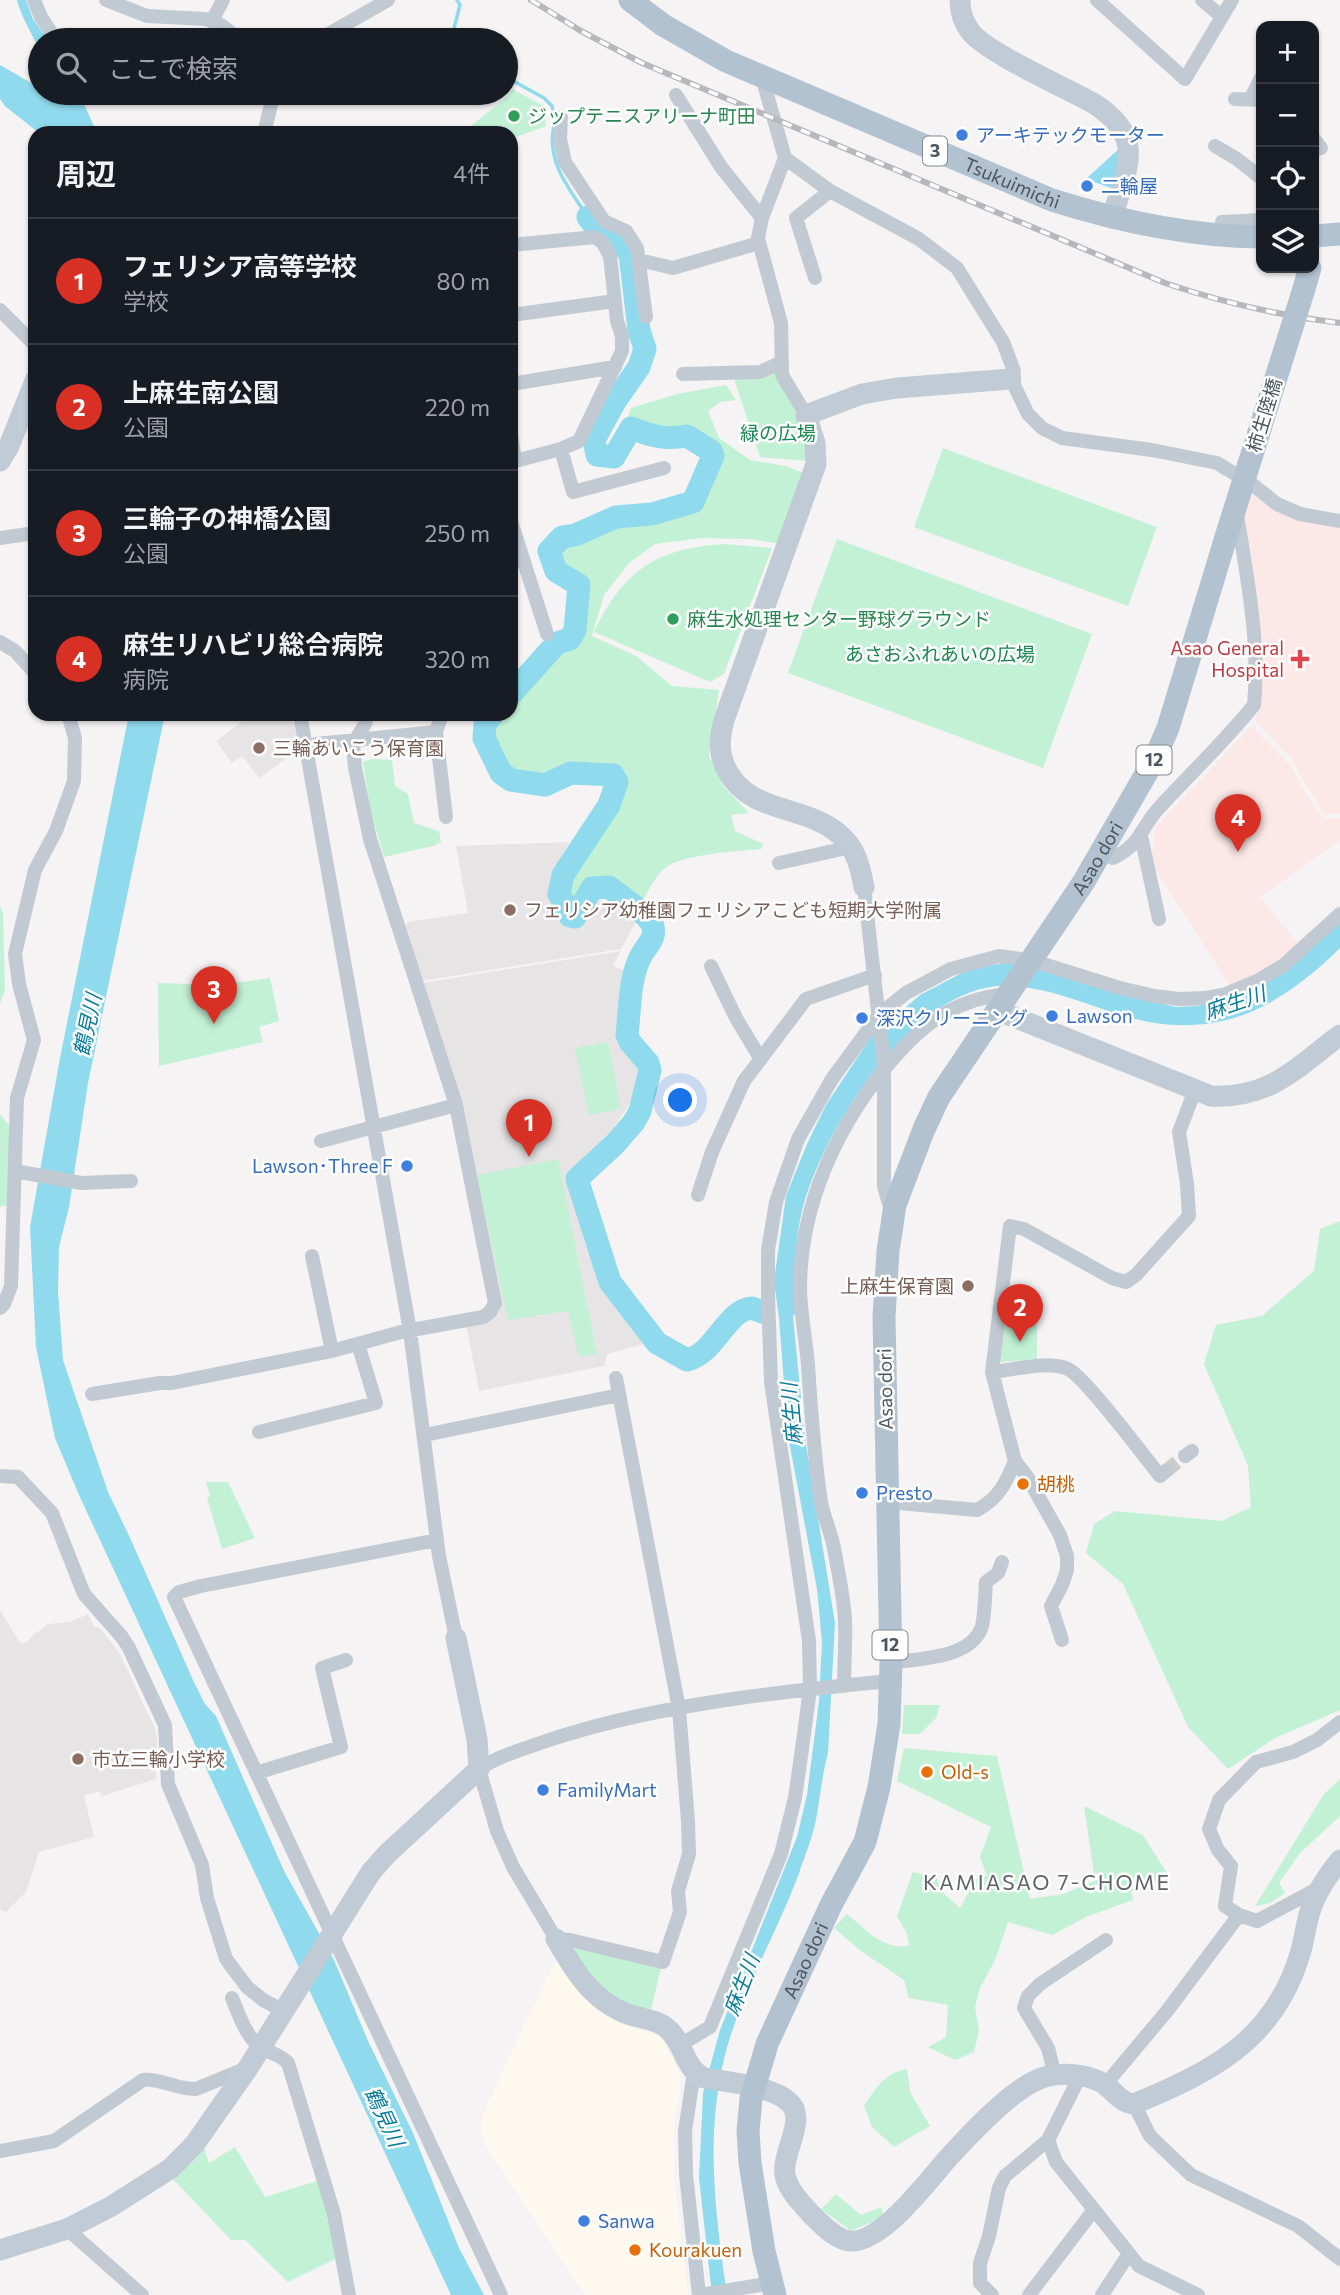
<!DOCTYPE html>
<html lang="ja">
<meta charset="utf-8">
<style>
body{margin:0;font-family:Commissioner,"Noto Sans JP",sans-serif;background:#20242c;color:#f1f3f6}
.controls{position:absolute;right:21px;top:21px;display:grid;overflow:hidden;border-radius:14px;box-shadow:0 2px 5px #0004}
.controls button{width:63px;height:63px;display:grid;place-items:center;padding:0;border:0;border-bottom:2px solid #363941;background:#171b24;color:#f1f3f6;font:35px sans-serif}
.you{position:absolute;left:681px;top:1101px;width:24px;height:24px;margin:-18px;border:5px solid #fff;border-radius:50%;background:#1a73e8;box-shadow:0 0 0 10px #1a73e833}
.badge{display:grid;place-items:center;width:46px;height:46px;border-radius:50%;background:#d93025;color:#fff;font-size:23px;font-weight:700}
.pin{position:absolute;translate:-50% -58px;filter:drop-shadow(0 2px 4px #0008)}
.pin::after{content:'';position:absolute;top:37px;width:24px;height:21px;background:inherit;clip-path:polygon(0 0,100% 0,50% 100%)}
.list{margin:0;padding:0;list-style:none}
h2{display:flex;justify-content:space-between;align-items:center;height:91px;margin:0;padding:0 28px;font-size:30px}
h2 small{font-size:23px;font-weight:400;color:#9ea1a6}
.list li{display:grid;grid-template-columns:46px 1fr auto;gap:21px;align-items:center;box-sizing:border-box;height:126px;padding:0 28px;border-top:2px solid #363941}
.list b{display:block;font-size:26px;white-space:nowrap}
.list p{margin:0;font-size:23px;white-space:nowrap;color:#9ea1a6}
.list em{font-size:23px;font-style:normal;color:#9ea1a6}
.icon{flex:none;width:38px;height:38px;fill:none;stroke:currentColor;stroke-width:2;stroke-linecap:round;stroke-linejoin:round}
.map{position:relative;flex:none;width:1340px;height:2295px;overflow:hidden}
.search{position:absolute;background:#171b24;box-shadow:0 2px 5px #0004;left:28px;top:28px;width:490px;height:77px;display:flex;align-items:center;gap:18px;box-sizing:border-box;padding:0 24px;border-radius:38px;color:#9ea1a6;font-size:26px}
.panel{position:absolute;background:#171b24;box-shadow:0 2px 5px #0004;left:28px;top:126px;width:490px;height:595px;border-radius:21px}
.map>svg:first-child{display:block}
.commercial{fill:#fdf9ef}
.education{fill:#e6e4e5}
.medical{fill:#fce8e6}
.green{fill:#c3f1d5}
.water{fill:#90daee}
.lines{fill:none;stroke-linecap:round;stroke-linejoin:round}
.stream{stroke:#90daee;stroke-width:3.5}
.river{stroke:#90daee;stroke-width:23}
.street-tunnel{stroke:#caccce;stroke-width:14;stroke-dasharray:14 7;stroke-linecap:butt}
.street{stroke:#c1cad2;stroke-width:14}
.secondary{stroke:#c1cbd6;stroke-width:21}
.primary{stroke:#b3c2d1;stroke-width:23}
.rail-casing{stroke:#b5b8bd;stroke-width:6}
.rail{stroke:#fff;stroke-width:3.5;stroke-dasharray:10;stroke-linecap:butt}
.primary-bridge{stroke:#b3c2d1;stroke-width:23}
.leisure-dot{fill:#2e9e5b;stroke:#fff;stroke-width:2.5}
.shop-dot{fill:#3f7fe0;stroke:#fff;stroke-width:2.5}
.health-dot{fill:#e0444e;stroke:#fff;stroke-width:2.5}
.education-dot{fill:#8d6e63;stroke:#fff;stroke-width:2.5}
.food-dot{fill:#e8710a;stroke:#fff;stroke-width:2.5}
.labels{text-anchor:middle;stroke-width:5;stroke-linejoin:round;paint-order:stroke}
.shield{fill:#fff;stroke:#808990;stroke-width:2}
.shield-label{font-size:18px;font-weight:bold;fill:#4a5661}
.leisure-label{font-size:19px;fill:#27864d;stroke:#fff;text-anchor:start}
.shop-label{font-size:19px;fill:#366cbe;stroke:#fff;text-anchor:start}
.street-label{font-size:19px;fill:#4a5661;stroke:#fff}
.park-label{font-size:19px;fill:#17864f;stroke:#fff}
.health-label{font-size:19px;fill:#be3a42;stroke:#fff;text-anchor:end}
.education-label{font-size:19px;fill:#785e54;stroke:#fff;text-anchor:start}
.food-label{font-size:19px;fill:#c56008;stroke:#fff;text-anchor:start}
.water-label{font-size:21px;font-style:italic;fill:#0c7c9b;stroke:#fff}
.neighbourhood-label{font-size:21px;letter-spacing:2px;fill:#5f6368;stroke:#fff}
</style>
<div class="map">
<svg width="1340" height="2295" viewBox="0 0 1340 2295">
<rect width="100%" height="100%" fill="#f5f3f3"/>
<!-- commercial -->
<path class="commercial" d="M558,1961L582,1994L596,2009L619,2022L660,2037L680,2072L681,2080L674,2129V2178L688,2295H585L485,2145L481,2131L482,2116L524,2025L554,1964Z"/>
<!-- education -->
<path class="education" d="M252,714H293L299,746L298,750L259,778L242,756L232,763L216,741Z
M569,842L551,878L550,903L562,925L573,927L587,921L598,899L618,907L636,922L621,949L421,981L403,928L408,922L468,913L456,846Z
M621,951L613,966L623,970L618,1038L639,1066L636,1079L631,1101L623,1114L603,1143L570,1171V1183L600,1287L644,1344L607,1354L604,1366L479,1391L466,1325L494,1314L422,983Z
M0,1610L20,1643H26L31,1637L48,1624L70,1622L88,1614L94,1627L100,1628L120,1654L155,1729L157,1739L156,1779L102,1796L99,1791L84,1796L94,1837L39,1852L26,1892L6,1912L0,1909Z"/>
<!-- medical -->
<path class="medical" d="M1253,495L1261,499L1271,509L1288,516L1340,527V813L1324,815L1290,757L1254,719L1259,712L1261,698L1242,513L1246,497Z
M1252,726L1290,765L1315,809L1324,819L1340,818V840L1260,897L1300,946L1284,959L1233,990L1151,863L1155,827Z"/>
<!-- green -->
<path class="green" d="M512,89L544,106L546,126L511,139V133H462L507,97Z
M776,369L807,437L808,461L760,457L734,379Z
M726,385L736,400L720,402L708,411L719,438L750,460L785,466L806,474L780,544L750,539L702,538L655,544L629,563L604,595L592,636L636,656L672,686L719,690L709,756L724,787L749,813L731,815L735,831L763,844L761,849C739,851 686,854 668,866C656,873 649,891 642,902L616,883L598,879L583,888L580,902L575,910C556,891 563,868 587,858C577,817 615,816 624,787C625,782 623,776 622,771C610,767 598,763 585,764C552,766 512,795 495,750C490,736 487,728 492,714H511V685L544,663L553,661L557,649L574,643V623L579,580L562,572L557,555L567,545L597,533L616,523L656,518L695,501L712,461L720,454L693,433L627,420L631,408L677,394Z
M943,448L1157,527L1128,606L914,527Z
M837,539L1092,634L1043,768L788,673Z
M725,544L772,548L724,674L710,682L594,632C624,570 656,548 725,544Z
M373,759L392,760L395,786L408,794L414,823L439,831L441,842L433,846L384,857L370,809L363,762Z
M0,906L3,913L5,991L0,1003Z
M270,978L279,1021L259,1027L263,1042L159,1066L158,983L219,985Z
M608,1042L621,1109L589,1115L575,1048Z
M0,1114L10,1127L8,1205L0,1207Z
M558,1159L597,1354L579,1357L568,1311L508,1320L477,1175Z
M1340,1221V1710L1275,1738L1228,1769L1188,1727L1123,1584L1086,1553L1094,1524L1115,1511L1222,1521L1251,1507L1248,1466L1204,1364L1216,1325L1262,1316L1314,1271L1320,1229Z
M1010,1288L1037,1324V1359L1000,1362Z
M206,1482H228L255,1538L222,1549L207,1498L210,1496Z
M904,1705H940L936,1718L920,1734H902Z
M904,1748L997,1756L1030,1899L1063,1894L1095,1881L1084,1806L1143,1835L1168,1875L1131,1892L1133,1900L1088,1916L1052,1935L1008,1922L996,1958L980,1988L975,2007L979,2031L974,2052L955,2060L928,2047L946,2037L948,2005L909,1998L904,1980L861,1951L834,1928L847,1914C865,1929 883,1950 909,1946L907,1934L897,1916L913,1872L937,1878L940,1890L960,1908L976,1879L987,1876L980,1857L991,1827L897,1781Z
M1340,1779V1816L1300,1853L1279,1883L1285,1893L1270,1903L1255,1906L1324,1794Z
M577,1947L661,1968L651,2009L646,2008L645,2011L606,1993L573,1952Z
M907,2069L910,2092L930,2126L894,2147L872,2127L864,2106C876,2088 884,2073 907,2069Z
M235,2147L265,2197L317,2181L331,2226L337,2258L288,2282L245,2240H231L172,2178L197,2158L204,2148L209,2163Z
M836,2194L861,2215L881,2207L883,2217L851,2231L821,2209Z"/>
<!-- water -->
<path class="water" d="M17,0H26L33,19L48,40H40V54C34,35 22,20 17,0Z
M0,65L33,84L40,86V93H79L97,133H39L5,106L0,99Z
M1122,146L1116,185L1111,188L1086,179Z
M129,714H165L88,1083L69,1207L59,1247L58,1291L63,1360L108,1492L131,1540L193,1680L205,1704L216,1716L284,1871L334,1960L368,2041L413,2133L459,2248L484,2295H451L79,1495L55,1438L36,1347L30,1227L60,1058Z
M1340,920V948C1271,1016 1206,1044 1111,1012C1075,1000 1037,984 998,986C909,993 822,1131 802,1211C794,1243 796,1278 796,1311L793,1317L805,1438L835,1623L828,1753C822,1775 820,1798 816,1820C812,1839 804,1858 798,1876C774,1940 736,2001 722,2068C706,2146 716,2217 727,2295H712L699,2178L703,2093L720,2030L797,1837L807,1795L819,1701L822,1642L817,1589L788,1436L779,1318L774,1281L786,1196L807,1144L826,1105L871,1037L920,995L958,975L974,968L1004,963L1035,967L1140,999L1176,1007L1196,1006L1228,1000Z"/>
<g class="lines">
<!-- stream -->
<path class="stream" d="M451,40L460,5L457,0
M506,77L544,98L552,106L555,119
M554,126C546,161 569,189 588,217"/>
<!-- river -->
<path class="river" d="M511,694L557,643L570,639L575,630L579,585L556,571L549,551L562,537L575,535L616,517L652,514L693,502L713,456L711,451L687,436C665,440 651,436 631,428L614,457L597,455L594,440L614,403L639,367L645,349L639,330L630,254L613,235L597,229L588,217
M493,714L485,724L484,738L501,773L511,780L545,785L571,773L613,775L617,782L609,805L563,875L559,894L570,916L575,917L592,888L609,887C620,896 649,914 653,927C657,939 643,949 639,960C629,982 630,1011 627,1035L630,1042L648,1063L650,1070L640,1111L634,1122L615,1144L577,1179L610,1282L657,1343L687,1360C716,1353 726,1310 752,1308L762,1312"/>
<!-- street-tunnel -->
<path class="street-tunnel" d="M1166,1471L1185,1456"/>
<!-- street -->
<path class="street" d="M34,0L41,17L56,40
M106,0L147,16L206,19L221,25L241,40
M1097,0L1185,79L1232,0
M1202,0L1221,16
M212,21L223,0
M318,40L388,0
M762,77L785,158L762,218L758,238L781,323L782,375L806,415
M676,95L721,167L762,218
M1251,98L1261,78
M1235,99L1261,100
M561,117L560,139L565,162L604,221L626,231L637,248L646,317
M264,133L274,93
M1314,139L1321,148L1314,149
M1215,146L1237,159L1261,178
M785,158L830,191L919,239L957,268L1003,342L1014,371L1011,379L1028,414L1042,428L1062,438L1152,450L1217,463L1253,485L1277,504L1300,514L1340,521
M1220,236L1222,222L1261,220
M511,245L595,237L603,243L610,256L617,321L622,336V351L579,441L561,449L511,462
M639,260L673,268L759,243
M815,278L796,218L830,191
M0,310L35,345
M511,315L615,301
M683,374L760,372L782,362
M511,384L615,367
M511,434L515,460
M561,449L573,492L664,468
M511,521L547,634
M0,538L35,533
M0,642L15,651L35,673
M300,714L410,1331L439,1556L456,1638
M442,714L436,732L446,817
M307,750L316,744L436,732
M1141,836L1159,919
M1101,853L1113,858C1141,845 1141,827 1159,808C1191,773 1225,741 1254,705C1260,641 1247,577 1237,515
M779,863L851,847
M864,887L884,1064V1187L892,1213
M711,966L736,1018L760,1058
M321,1141L456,1105
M15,1171L81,1183L131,1181
M698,1195L712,1152L744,1081L806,999L875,975
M312,1256L332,1351
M0,1308L4,1304L11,1286L17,1098L34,1040L19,984L15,954L35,870L56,831L74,781L75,738L68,714
M992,1372C1015,1370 1046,1360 1068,1369C1084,1376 1145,1457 1160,1476L1166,1471
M616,1378L679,1709L688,1821L689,1854L678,1891L680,1912L663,1962L570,1940L556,1939L513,1867L497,1831L479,1769C498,1756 521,1750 543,1742C652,1705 776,1692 890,1681
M92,1394L160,1383H172L332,1351L401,1332L483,1317L490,1312L495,1303L456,1105L370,839L355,768L353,744L365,724L368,714
M259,1432L376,1403L358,1344
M425,1435L619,1395
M1185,1456L1192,1451
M0,1476L18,1477L52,1513L84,1594L122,1637L129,1648L165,1725L168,1784L202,1865L207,1898L226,1959L247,1987L263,2000L284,2011
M887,1502L977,1510C999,1498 1006,1483 1015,1461
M437,1540L201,1586L179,1592L174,1597L501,2295
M1062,1640L1051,1606L1062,1585L1067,1570V1556L1060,1535L1028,1478L1015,1461L992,1372L1010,1226L1024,1229L1112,1278L1126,1282L1136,1275L1189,1216L1187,1184L1179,1132L1195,1090
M891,1663C919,1658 972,1659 982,1626C985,1613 985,1596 986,1582L998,1573L1002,1562
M844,1685C844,1664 846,1643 845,1621C844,1597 838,1572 834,1548C831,1532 824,1518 821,1502C814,1457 811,1411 808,1365C806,1339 800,1312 800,1286C801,1207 834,1133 882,1072C917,1029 950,999 1008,994
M256,1773L341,1747L322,1668L346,1660
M1321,1887L1257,1921L1239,1915L1225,1906L1231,1866L1218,1850L1209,1829L1219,1800L1256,1762L1293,1752L1317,1740L1340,1722
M232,1998C239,2014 245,2035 259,2046C268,2053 280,2054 288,2063L334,2214L349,2295
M680,2045L710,2027L781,1854L795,1798L802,1749L810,1689L809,1641L771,1382L768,1295V1250L776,1202L798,1139L832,1079L879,1015L906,993L951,969L999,956L1030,960L1120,988L1154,996L1179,999L1206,998L1226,994L1257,981L1284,965L1340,914
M694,2072L685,2131L686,2174L699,2295L772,2283
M1055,2076L1048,2048L1024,2008L1028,1996L1040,1984L1106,1940
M1080,2076L1048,2140L1056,2162L1139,2266L1198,2295
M1105,2085L1167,2011L1239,1915
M1134,2104L1150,2136L1191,2175L1298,2226L1340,2259
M0,2151L54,2141L143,2080C161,2078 178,2090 196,2089L247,2068
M67,2229L142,2295
M992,2295L980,2283V2263L989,2236L999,2188L1005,2176L1048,2140
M1029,2295L1093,2211
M1102,2295L1128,2255"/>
<!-- secondary -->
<path class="secondary" d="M960,0C960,11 963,22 970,31C985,52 1066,88 1093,103C1147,137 1127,167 1112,218
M0,461L9,446L35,381
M864,887C860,866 856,848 839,834C806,805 751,814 728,772C718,755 719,739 724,720L816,464L815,443L806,415L862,394L897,388L1011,379
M996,1010L1211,1096C1270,1099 1296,1068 1340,1035
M556,1939C574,1970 591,1999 625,2013C640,2019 659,2019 670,2031C684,2045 685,2069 704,2078C728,2082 773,2086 790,2103C807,2120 781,2154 785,2175C788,2190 801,2203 811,2214C820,2223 832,2236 845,2240C877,2251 930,2178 949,2157C970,2134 1009,2092 1037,2080C1056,2071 1087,2073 1104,2084C1115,2092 1121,2103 1134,2104C1211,2072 1273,2041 1299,1957C1304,1943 1305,1929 1309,1915C1314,1895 1327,1876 1340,1860
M0,2250L67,2229L110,2207L170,2169L194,2145L248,2068L371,1872L387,1854L479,1769L477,1739L456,1638"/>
<!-- primary -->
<g class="primary">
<path id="s1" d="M630,0L663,25L726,61L1052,200C1121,222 1189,236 1261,237"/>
<path d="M1314,236L1340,234"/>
<path d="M1303,292L1310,268"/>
<path id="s2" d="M775,2295L764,2251L750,2163L748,2131L751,2099L767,2044L831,1905L865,1842L879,1787L889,1724L891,1663L884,1317L888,1251L895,1205L924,1129L939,1097L1083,883L1154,760L1168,728L1226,537"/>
</g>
<!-- rail casing -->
<g class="rail-casing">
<path id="rail" d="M531,0L581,31L642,63L1165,283C1221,302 1281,316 1340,323"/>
</g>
<!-- rail -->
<use href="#rail" class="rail"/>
<!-- primary-bridge -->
<path class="primary-bridge" d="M1226,537L1303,292"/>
</g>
<!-- markers -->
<g class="leisure-dot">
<circle cx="514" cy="116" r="7"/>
<circle cx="673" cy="619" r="7"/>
</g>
<g class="shop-dot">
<circle cx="962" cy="135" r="7"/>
<circle cx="1087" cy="186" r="7"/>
<circle cx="1052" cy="1016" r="7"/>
<circle cx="862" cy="1018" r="7"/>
<circle cx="407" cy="1166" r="7"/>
<circle cx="862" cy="1493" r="7"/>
<circle cx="543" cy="1790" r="7"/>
<circle cx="584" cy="2221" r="7"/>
</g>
<path class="health-dot" d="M1296.5 648.5h7v7h7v7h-7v7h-7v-7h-7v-7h7z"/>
<g class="education-dot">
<circle cx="259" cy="748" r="7"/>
<circle cx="510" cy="910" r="7"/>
<circle cx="968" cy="1286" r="7"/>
<circle cx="78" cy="1759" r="7"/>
</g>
<g class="food-dot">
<circle cx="1023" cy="1484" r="7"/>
<circle cx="927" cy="1772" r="7"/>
<circle cx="635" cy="2250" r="7"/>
</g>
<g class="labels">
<!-- shield labels -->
<g class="shield">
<rect x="923" y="136.5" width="24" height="29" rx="5"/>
<rect x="1136.5" y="745.5" width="35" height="29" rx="5"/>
<rect x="872.5" y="1630.5" width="35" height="29" rx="5"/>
</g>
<g class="shield-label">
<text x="935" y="157">3</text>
<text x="1154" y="766">12</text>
<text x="890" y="1651">12</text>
</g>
<!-- leisure labels -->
<g class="leisure-label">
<text x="528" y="123">ジップテニスアリーナ町田</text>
<text x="687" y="626">麻生水処理センター野球グラウンド</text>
</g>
<!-- shop labels -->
<g class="shop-label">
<text x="976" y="142">アーキテックモーター</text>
<text x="1101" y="193">二輪屋</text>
<text x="1066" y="1023">Lawson</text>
<text x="876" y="1025">深沢クリーニング</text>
<text x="393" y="1173" text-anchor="end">Lawson･Three F</text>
<text x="876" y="1500">Presto</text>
<text x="557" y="1797">FamilyMart</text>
<text x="598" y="2228">Sanwa</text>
</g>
<!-- street labels -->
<g class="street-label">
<text dy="7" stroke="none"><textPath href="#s1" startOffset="425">Tsukuimichi</textPath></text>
<text transform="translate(1264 415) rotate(-73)" y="7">柿生陸橋</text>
<text dy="7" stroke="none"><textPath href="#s2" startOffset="1524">Asao dori</textPath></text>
<text transform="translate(885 1389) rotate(-91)" y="7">Asao dori</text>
<text dy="7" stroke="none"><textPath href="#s2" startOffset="348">Asao dori</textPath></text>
</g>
<!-- park labels -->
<g class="park-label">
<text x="778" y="440">緑の広場</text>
<text x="940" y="661">あさおふれあいの広場</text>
</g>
<!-- health labels -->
<g class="health-label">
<text x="1284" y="655">Asao General<tspan x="1284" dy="22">Hospital</tspan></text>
</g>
<!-- education labels -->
<g class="education-label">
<text x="273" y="755">三輪あいこう保育園</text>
<text x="524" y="917">フェリシア幼稚園フェリシアこども短期大学附属</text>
<text x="954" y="1293" text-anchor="end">上麻生保育園</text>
<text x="92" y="1766">市立三輪小学校</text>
</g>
<!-- food labels -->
<g class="food-label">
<text x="1037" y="1491">胡桃</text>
<text x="941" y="1779">Old-s</text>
<text x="649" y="2257">Kourakuen</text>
</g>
<!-- water labels -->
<g class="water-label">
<text transform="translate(1235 1003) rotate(-19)" y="7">麻生川</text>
<text transform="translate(88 1025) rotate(-78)" y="7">鶴見川</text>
<text transform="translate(792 1414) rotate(-95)" y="7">麻生川</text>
<text transform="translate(742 1985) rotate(-69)" y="7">麻生川</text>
<text transform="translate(384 2117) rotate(65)" y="7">鶴見川</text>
</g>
<!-- neighbourhood labels -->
<g class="neighbourhood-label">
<text x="1047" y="1890">KAMIASAO 7-CHOME</text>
</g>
</g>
</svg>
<div class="controls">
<button>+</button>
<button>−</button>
<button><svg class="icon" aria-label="locate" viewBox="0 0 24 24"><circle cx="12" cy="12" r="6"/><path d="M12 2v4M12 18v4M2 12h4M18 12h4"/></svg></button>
<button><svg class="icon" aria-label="layers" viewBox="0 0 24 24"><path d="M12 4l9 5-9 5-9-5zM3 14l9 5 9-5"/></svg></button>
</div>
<div class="you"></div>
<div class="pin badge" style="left:529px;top:1157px">1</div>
<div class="pin badge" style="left:1020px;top:1342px">2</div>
<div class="pin badge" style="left:214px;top:1024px">3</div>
<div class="pin badge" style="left:1238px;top:852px">4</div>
<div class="search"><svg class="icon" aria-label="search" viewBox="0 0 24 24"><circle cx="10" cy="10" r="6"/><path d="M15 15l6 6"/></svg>ここで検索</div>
<section class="panel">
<h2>周辺<small>4件</small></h2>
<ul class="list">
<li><span class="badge">1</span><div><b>フェリシア高等学校</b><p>学校</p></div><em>80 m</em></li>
<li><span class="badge">2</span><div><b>上麻生南公園</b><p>公園</p></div><em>220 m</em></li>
<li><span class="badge">3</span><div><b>三輪子の神橋公園</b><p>公園</p></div><em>250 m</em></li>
<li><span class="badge">4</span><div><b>麻生リハビリ総合病院</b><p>病院</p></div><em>320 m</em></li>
</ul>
</section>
</div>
